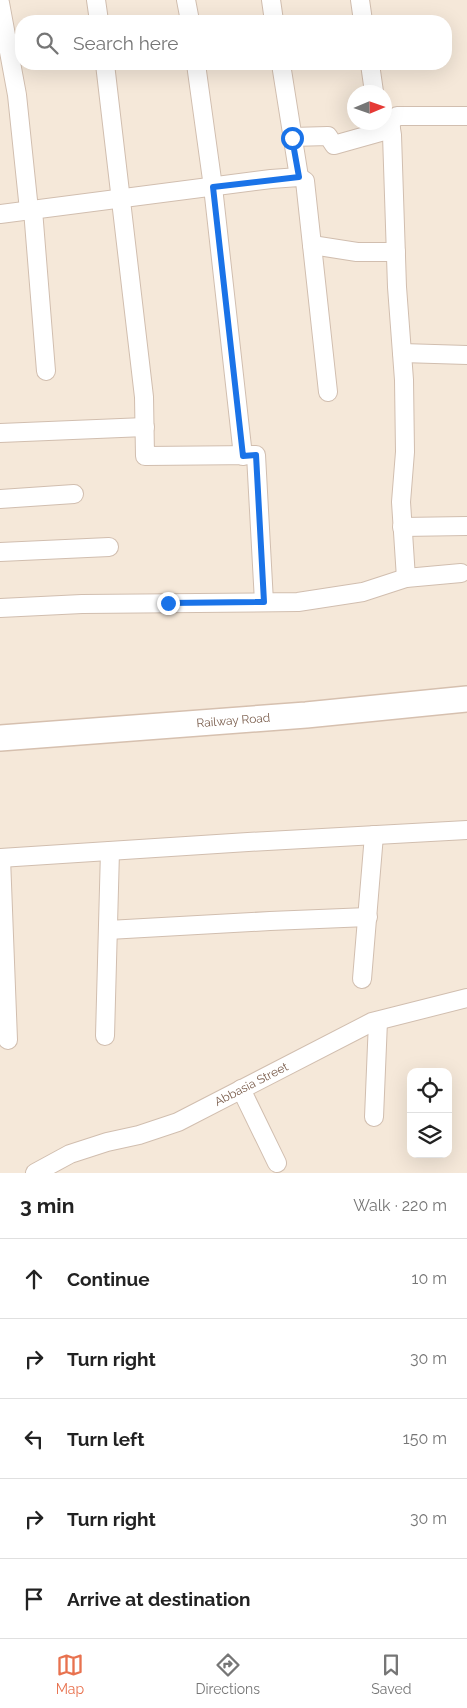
<!DOCTYPE html>
<meta charset="utf-8">
<style>
body{margin:0;font-family:Raleway,sans-serif;background:#f6f6f6;color:#222}
.controls{position:absolute;right:15px;bottom:15px;display:grid;overflow:hidden;border-radius:10px;box-shadow:0 5px 20px #0002}
.controls button{width:45px;height:45px;display:grid;place-items:center;padding:0;border:0;border-bottom:1px solid #e0e0e0;background:#fff;color:#222;font:25px sans-serif}
.compass{position:absolute;left:347px;top:85px;width:45px;height:45px;border-radius:50%;background:#fff;box-shadow:0 5px 20px #0002;rotate:88deg}
.stop{position:absolute;width:15px;height:15px;margin:-11px;border:4px solid #1a73e8;border-radius:50%;background:#fff}
.stop.end{background:#1a73e8;border-color:#fff;box-shadow:0 1px 5px #0008}
.list{margin:0;padding:0;list-style:none}
h2{display:flex;justify-content:space-between;align-items:center;height:65px;margin:0;padding:0 20px;font-size:21px}
h2 small{font-size:16px;font-weight:400;color:#767676}
.list li{display:grid;grid-template-columns:32px 1fr auto;gap:15px;align-items:center;box-sizing:border-box;height:80px;padding:0 20px;border-top:1px solid #e0e0e0}
.list b{display:block;font-size:19px;white-space:nowrap}
.list em{font-size:16px;font-style:normal;color:#767676}
.icon{flex:none;width:28px;height:28px;fill:none;stroke:currentColor;stroke-width:2;stroke-linecap:round;stroke-linejoin:round}
.map{position:relative;flex:none;width:467px;height:1173px;overflow:hidden}
.search{position:absolute;background:#fff;box-shadow:0 5px 20px #0002;left:15px;right:15px;top:15px;height:55px;display:flex;align-items:center;gap:12px;box-sizing:border-box;padding:0 18px;border-radius:20px;color:#767676;font-size:19px}
.sheet{height:465px;background:#fff}
nav{display:flex;justify-content:space-around;align-items:center;box-sizing:border-box;height:70px;border-top:1px solid #e0e0e0;background:#fff;font-size:14px;color:#767676}
nav a{display:grid;justify-items:center;gap:2px}
nav .on{color:#e8724f}
.map>svg:first-child{display:block}
.residential{fill:#f5e8d9;fill-rule:evenodd}
.lines{fill:none;stroke-linecap:round;stroke-linejoin:round}
.minor-casing{stroke:#d1beaf;stroke-width:20}
.secondary-casing{stroke:#d6c0af;stroke-width:28}
.minor{stroke:#fff;stroke-width:18}
.secondary{stroke:#fff;stroke-width:25}
.route{stroke:#1a73e8;stroke-width:6}
.labels{text-anchor:middle;stroke-width:4;stroke-linejoin:round;paint-order:stroke}
.street-label{font-size:12px;fill:#7a5d4c;stroke:#fffaf2}
</style>
<div class="map">
<svg width="467" height="1173" viewBox="0 0 467 1173">
<rect width="100%" height="100%" fill="#fdf6eb"/>
<!-- residential -->
<path class="residential" d="M0,0H467V1173H0ZM21,21H446V64H21ZM354,92H384V122H354ZM411,1072H448V1154H411Z"/>
<g class="lines">
<!-- minor casing -->
<g class="minor-casing">
<g id="minor">
<path d="M96,0L99,21"/>
<path d="M186,0L190,21"/>
<path d="M271,0L274,21"/>
<path d="M360,0L363,21"/>
<path d="M0,3L17,95L29,210"/>
<path d="M105,64L144,397L145,456L256,455L264,602"/>
<path d="M196,64L213,187L243,456"/>
<path d="M281,64L299,177"/>
<path d="M370,64L374,92"/>
<path d="M390,123L392,135L397,287L404,380L405,452L401,502L406,578"/>
<path d="M379,124L390,123L397,116H467"/>
<path d="M292,137L328,136L334,145L391,129"/>
<path d="M33,210L46,371"/>
<path d="M0,214L271,179L299,177L305,181L328,392"/>
<path d="M312,245L357,252H396"/>
<path d="M402,353L467,355"/>
<path d="M0,433L145,427"/>
<path d="M0,499L74,494"/>
<path d="M402,527L467,526"/>
<path d="M0,552L109,547"/>
<path d="M0,608L82,604L298,602L363,592L406,578L461,573"/>
<path d="M0,858L248,842L467,830"/>
<path d="M1,858L8,1040"/>
<path d="M108,930L270,921L368,917"/>
<path d="M362,979L374,835"/>
<path d="M105,1036L110,851"/>
<path d="M241,1089L277,1163"/>
<path d="M374,1117L378,1021"/>
<path id="s1" d="M35,1173L70,1154L107,1142L139,1135L178,1122L372,1022L467,998"/>
</g>
</g>
<!-- secondary casing -->
<g class="secondary-casing">
<g id="secondary">
<path id="s2" d="M0,738L306,715L467,699"/>
</g>
</g>
<!-- minor -->
<use href="#minor" class="minor"/>
<!-- secondary -->
<use href="#secondary" class="secondary"/>
</g>
<g class="lines">
<!-- route -->
<path class="route" d="M168,603L264,602L256,455L243,456L213,187L299,177L292,138"/>
</g>
<g class="labels">
<!-- street labels -->
<g class="street-label">
<text dy="4" stroke="none"><textPath href="#s2" startOffset="234">Railway Road</textPath></text>
<text dy="4" stroke="none"><textPath href="#s1" startOffset="235">Abbasia Street</textPath></text>
</g>
</g>
</svg>
<div class="controls">
<button><svg class="icon" aria-label="locate" viewBox="0 0 24 24"><circle cx="12" cy="12" r="6"/><path d="M12 2v4M12 18v4M2 12h4M18 12h4"/></svg></button>
<button><svg class="icon" aria-label="layers" viewBox="0 0 24 24"><path d="M12 4l9 5-9 5-9-5zM3 14l9 5 9-5"/></svg></button>
</div>
<svg class="compass" viewBox="-18 -18 36 36"><path d="M0-13l5 13h-10z" fill="#e53935"/><path d="M0 13l5-13h-10z" fill="#767676"/></svg>
<div class="stop" style="left:292px;top:138px"></div>
<div class="stop end" style="left:168px;top:603px"></div>
<div class="search"><svg class="icon" aria-label="search" viewBox="0 0 24 24"><circle cx="10" cy="10" r="6"/><path d="M15 15l6 6"/></svg>Search here</div>
</div>
<section class="sheet">
<h2>3 min<small>Walk · 220 m</small></h2>
<ul class="list">
<li><svg class="icon" aria-label="ahead" viewBox="0 0 24 24"><path d="M12 20V5M6 11l6-6 6 6"/></svg><div><b>Continue</b></div><em>10 m</em></li>
<li><svg class="icon" aria-label="right" viewBox="0 0 24 24"><path d="M7 20v-9h11M14 6l5 5-5 5"/></svg><div><b>Turn right</b></div><em>30 m</em></li>
<li><svg class="icon" aria-label="left" viewBox="0 0 24 24"><path d="M17 20v-9H6M10 6l-5 5 5 5"/></svg><div><b>Turn left</b></div><em>150 m</em></li>
<li><svg class="icon" aria-label="right" viewBox="0 0 24 24"><path d="M7 20v-9h11M14 6l5 5-5 5"/></svg><div><b>Turn right</b></div><em>30 m</em></li>
<li><svg class="icon" aria-label="arrive" viewBox="0 0 24 24"><path d="M6 21V4h12l-3 4 3 4H6"/></svg><div><b>Arrive at destination</b></div></li>
</ul>
</section>
<nav>
<a class="on"><svg class="icon" aria-label="map" viewBox="0 0 24 24"><path d="M3 6l6-2 6 2 6-2v14l-6 2-6-2-6 2zM9 4v14M15 6v14"/></svg>Map</a>
<a><svg class="icon" aria-label="directions" viewBox="0 0 24 24"><path d="M12 3l9 9-9 9-9-9zM9 14v-3h6M13 9l2 2-2 2"/></svg>Directions</a>
<a><svg class="icon" aria-label="saved" viewBox="0 0 24 24"><path d="M7 4h10v16l-5-4-5 4z"/></svg>Saved</a>
</nav>
